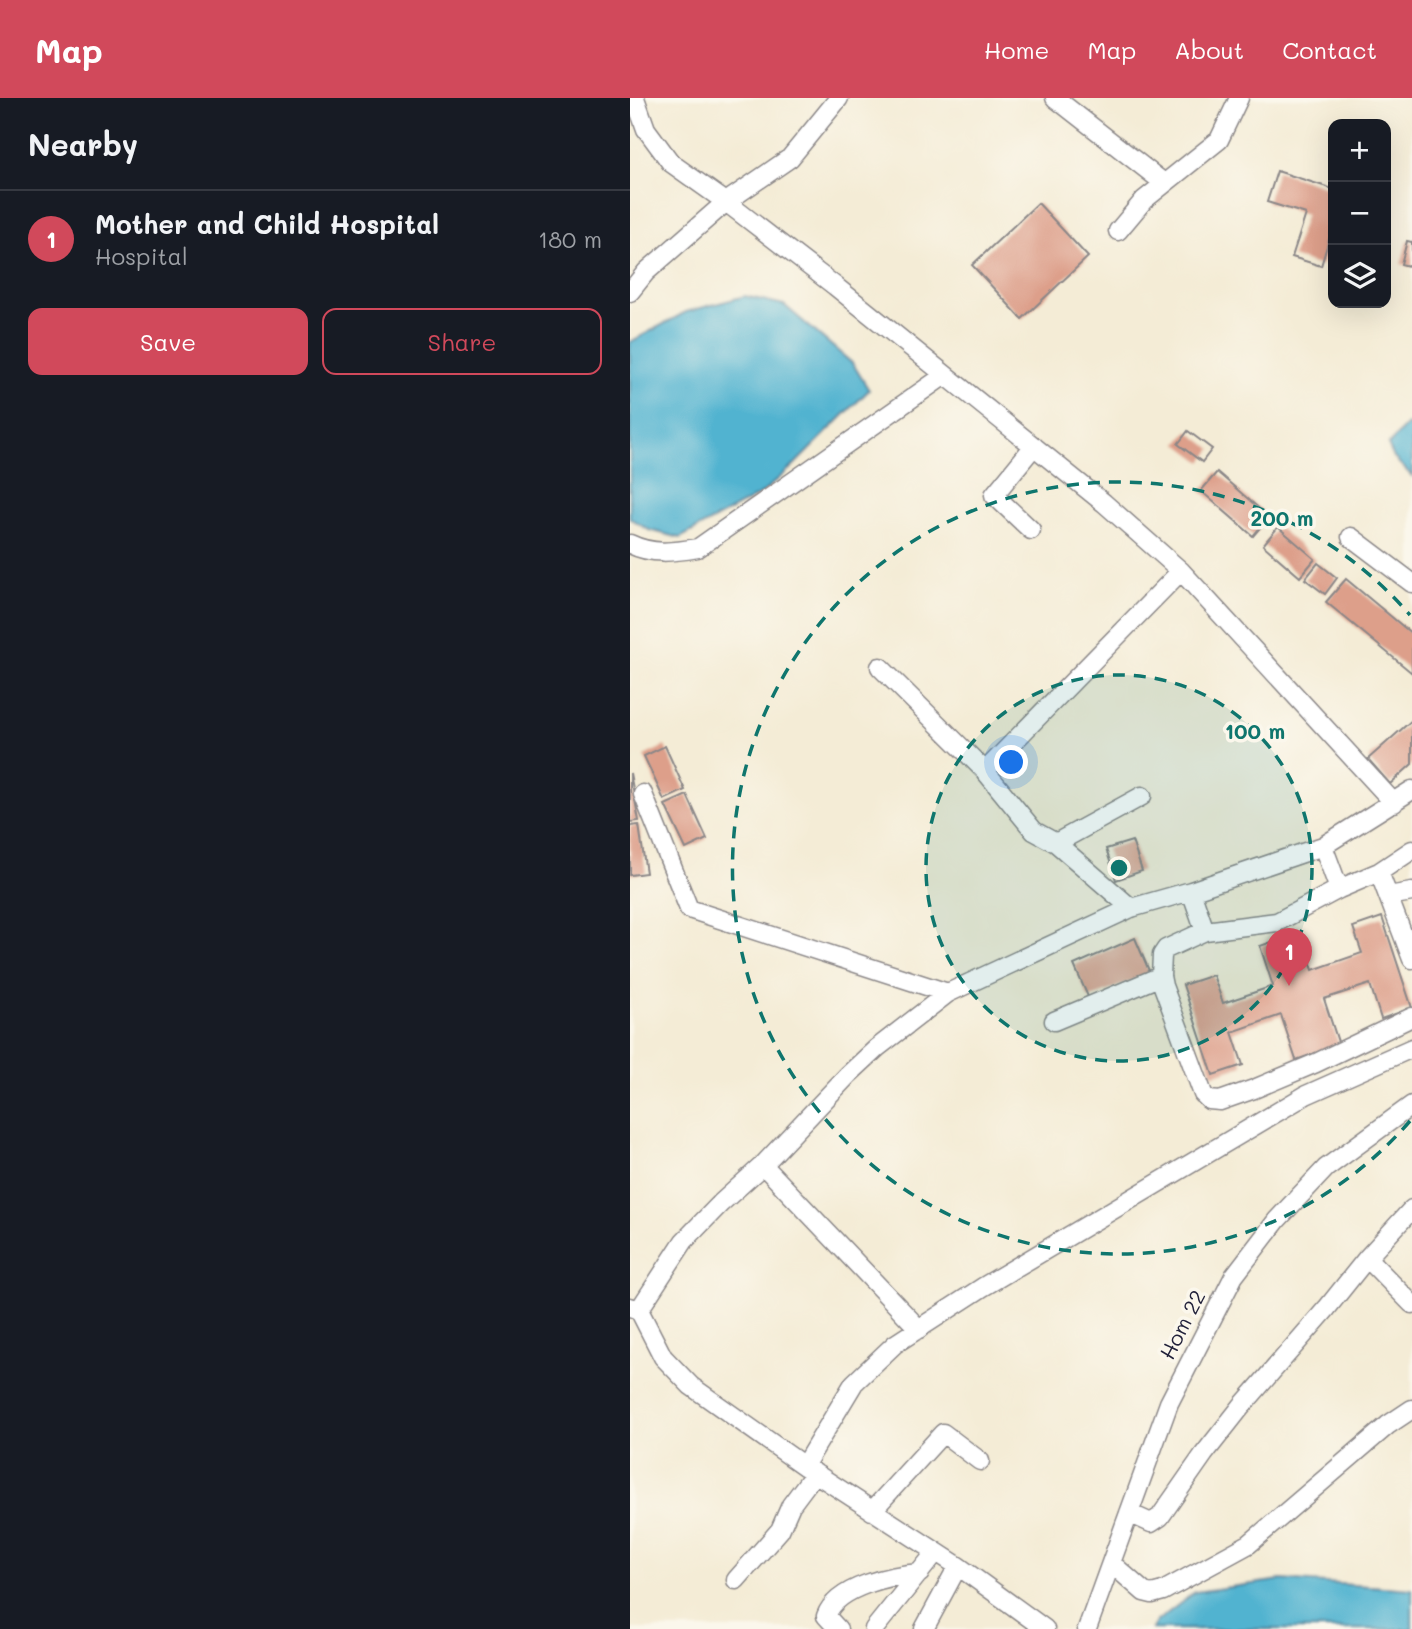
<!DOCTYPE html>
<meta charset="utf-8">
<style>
body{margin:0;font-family:Mali,sans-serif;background:#242831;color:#f1f3f6}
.controls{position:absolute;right:21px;top:21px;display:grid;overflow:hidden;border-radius:14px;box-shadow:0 7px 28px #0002}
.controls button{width:63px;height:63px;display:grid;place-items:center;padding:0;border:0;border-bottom:2px solid #363941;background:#171b24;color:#f1f3f6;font:35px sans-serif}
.you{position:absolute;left:382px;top:665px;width:24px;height:24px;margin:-18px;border:5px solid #fff;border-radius:50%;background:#1a73e8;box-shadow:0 0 0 10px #1a73e833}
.badge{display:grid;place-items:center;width:46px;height:46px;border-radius:50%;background:#d1495b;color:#fff;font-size:23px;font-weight:700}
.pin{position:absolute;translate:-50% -58px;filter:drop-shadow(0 2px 4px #0008)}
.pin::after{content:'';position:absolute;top:37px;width:24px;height:21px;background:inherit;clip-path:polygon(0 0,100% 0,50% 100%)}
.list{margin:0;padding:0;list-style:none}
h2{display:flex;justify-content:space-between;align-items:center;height:91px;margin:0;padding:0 28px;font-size:30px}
h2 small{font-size:23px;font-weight:400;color:#9ea1a6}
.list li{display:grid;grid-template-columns:46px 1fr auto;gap:21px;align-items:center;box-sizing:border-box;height:98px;padding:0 28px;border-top:2px solid #363941}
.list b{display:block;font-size:26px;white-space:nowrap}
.list p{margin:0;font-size:23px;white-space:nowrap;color:#9ea1a6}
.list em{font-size:23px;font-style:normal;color:#9ea1a6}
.actions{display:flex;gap:14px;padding:21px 28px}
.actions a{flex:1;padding:16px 0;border:2px solid #d1495b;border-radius:14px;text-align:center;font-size:24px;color:#d1495b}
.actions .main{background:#d1495b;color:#fff}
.icon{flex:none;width:38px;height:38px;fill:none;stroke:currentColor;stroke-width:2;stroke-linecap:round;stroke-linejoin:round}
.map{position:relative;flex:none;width:782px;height:1531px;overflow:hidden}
header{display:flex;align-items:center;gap:42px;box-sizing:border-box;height:98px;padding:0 35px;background:#d1495b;color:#fff}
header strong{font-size:33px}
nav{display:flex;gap:38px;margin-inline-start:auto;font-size:24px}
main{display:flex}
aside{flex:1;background:#171b24}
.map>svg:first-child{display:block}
.water{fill:#51b3d0;stroke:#3a6a86;stroke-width:2}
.building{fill:#dd9f8a}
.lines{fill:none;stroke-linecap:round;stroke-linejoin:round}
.minor-casing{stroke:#8b8788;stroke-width:21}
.minor{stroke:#fff;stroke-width:18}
.ring{fill:none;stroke:#0f766e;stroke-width:3.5;stroke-dasharray:12 9}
.labels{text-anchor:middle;stroke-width:7;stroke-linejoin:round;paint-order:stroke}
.street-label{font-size:21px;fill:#22223b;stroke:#fbf7ec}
.centre{fill:#0f766e;stroke:#fbf7ec;stroke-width:3.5}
.ring-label{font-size:21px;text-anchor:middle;font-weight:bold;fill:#0f766e;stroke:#fbf7ec;stroke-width:7;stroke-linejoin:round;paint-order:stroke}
</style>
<header>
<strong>Map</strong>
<nav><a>Home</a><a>Map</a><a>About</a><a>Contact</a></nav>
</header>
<main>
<aside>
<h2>Nearby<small></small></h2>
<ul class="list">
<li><span class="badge">1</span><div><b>Mother and Child Hospital</b><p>Hospital</p></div><em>180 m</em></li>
</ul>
<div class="actions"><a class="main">Save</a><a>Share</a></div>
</aside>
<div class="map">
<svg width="782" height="1531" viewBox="0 0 782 1531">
<rect width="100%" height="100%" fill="#fbf7ec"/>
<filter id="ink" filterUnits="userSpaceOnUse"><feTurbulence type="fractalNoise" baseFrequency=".0143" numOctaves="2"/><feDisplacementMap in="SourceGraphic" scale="14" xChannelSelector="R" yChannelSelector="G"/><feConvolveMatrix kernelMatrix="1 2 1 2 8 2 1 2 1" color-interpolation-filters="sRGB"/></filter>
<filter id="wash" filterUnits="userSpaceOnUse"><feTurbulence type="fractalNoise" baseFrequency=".00686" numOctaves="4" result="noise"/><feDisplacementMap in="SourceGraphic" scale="28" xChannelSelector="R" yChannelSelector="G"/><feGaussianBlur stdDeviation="1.57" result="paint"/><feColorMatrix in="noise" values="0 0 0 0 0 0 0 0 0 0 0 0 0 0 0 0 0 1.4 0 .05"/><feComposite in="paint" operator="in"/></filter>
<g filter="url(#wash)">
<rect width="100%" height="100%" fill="#f4ecd6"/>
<!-- water -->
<path class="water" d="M115,198L154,207L223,266L239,292L163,368L131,396L50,440L19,432L0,420V244L56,214Z
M778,326L782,329V378L764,360L758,347Z
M651,1482L782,1491V1531H522L526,1524L565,1494Z"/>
<g id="blocks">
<!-- building -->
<path class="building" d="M647,73L703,91V128L691,168L662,159L676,116L637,104Z
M408,105L458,159L392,221L342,167Z
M777,143L782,144V169L771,166Z
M558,333L582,351L572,364L548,346Z
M587,374L639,419L623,438L571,393Z
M648,429L685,461L670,479L633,447Z
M688,465L707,480L695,496L675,481Z
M716,481L782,536V575L696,504Z
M782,622V666L760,686L738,661Z
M35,648L55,692L34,702L14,658Z
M0,675L9,723L0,724Z
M57,697L77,741L56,751L35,707Z
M9,727L16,775L0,777V728Z
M502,743L512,773L486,782L476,751Z
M752,819L782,910L751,921L740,886L694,901L709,947L666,962L651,917L602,934L613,967L583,977L553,887L583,877L593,905L643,888L630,848L670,834L683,872L732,855L723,829Z
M505,840L520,875L459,901L444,867Z"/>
</g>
</g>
<g filter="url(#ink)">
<use href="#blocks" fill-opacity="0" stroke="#8b8788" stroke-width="2"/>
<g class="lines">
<!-- minor casing -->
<g class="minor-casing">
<path id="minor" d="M5,0L16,31L41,65L96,104L205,188L474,405L551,473L764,705
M425,0L534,85
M488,133L514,102L589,42L609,0
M0,194L16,174L96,104L160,60L209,0
M401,432L364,397L404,348
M721,439L782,485
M0,446C22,457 44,454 68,450L315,277
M250,569L355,673L404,733L426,745L501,810
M355,673L551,473
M13,696L59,811L318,895
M426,745L512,698
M749,774L782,752
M709,791L749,774L782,861
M561,793L575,833L647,824L709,791L693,748
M758,798L782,794
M575,833L536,851L532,857L531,878L533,888L573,996L579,1002L590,1003L624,991L686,965L782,919
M424,923L531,878
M133,1067L289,1231
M737,1160L782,1206
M0,1209L9,1212L33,1259L61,1288L174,1368L328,1468L415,1531
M9,1212L54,1143L91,1105L133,1067L218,977L247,950L318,895L501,810L561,793L693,748L782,692
M174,1368L224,1285L265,1246L353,1189L676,997L782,950
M242,1413L313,1335L350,1363
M499,1415L521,1425L530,1419L574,1356L611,1309L697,1210L737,1160L782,1111
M481,1465L514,1494L522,1496L533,1493L619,1446L758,1327L782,1311
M106,1482L150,1432L161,1407L185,1375
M208,1531L196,1518C207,1488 262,1477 290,1475
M244,1531L306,1454
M294,1531L328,1468
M457,1531L539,1305L604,1178L647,1122L696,1070L782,1007"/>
</g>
<!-- minor -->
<use href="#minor" class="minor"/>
</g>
</g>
<!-- distance rings -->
<circle cx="489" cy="770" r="193" fill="#0f766e" fill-opacity=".12"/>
<g class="ring">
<circle cx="489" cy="770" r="193"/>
<path d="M780 1023A386 386 0 1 1 780 517"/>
</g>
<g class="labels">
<!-- street labels -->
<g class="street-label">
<text transform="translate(553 1227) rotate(-63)" y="7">Hom 22</text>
</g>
</g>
<circle cx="489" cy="770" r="10" class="centre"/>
<g class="ring-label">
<text x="652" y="428">200 m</text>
<text x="625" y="641">100 m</text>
</g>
</svg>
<div class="controls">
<button>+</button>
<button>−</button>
<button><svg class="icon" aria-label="layers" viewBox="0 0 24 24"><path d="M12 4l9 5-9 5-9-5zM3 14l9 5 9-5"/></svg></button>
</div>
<div class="you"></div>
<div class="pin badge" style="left:659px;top:888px">1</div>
</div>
</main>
